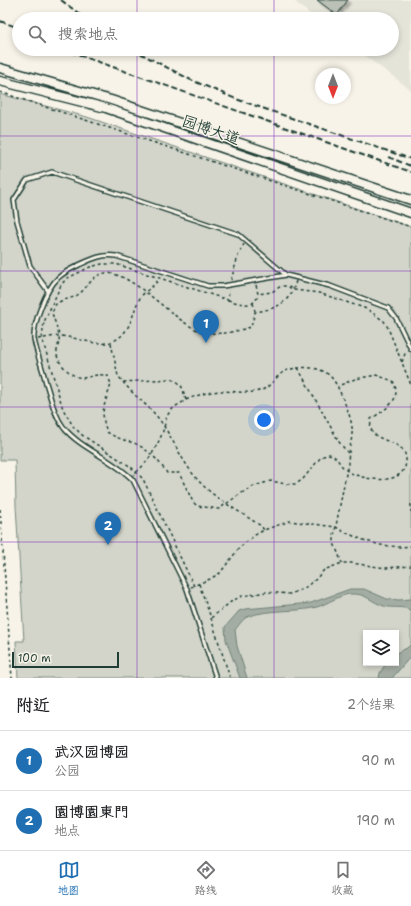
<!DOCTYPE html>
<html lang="zh">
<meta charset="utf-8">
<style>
body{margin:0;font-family:"Shantell Sans","LXGW WenKai TC",sans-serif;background:#f2f2f2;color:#202124}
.controls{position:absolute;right:12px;bottom:12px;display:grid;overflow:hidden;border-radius:0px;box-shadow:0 2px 6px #0003}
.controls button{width:36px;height:36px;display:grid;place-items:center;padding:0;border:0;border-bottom:1px solid #e0e0e0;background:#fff;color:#202124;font:20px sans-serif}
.compass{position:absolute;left:315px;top:68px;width:36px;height:36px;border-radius:50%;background:#fff;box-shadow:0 2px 6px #0003;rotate:180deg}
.scale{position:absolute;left:12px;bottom:10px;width:107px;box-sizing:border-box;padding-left:4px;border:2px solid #1f3d34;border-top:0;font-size:11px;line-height:14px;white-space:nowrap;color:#1f3d34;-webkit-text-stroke:3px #f7f3e8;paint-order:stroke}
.you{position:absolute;left:264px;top:420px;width:14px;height:14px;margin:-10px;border:3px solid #fff;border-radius:50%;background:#1a73e8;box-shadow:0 0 0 6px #1a73e833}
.badge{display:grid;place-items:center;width:26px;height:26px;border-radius:50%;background:#1f6fb2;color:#fff;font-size:13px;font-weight:700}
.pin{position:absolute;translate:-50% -33px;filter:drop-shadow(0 1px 2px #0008)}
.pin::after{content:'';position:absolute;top:21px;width:14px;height:12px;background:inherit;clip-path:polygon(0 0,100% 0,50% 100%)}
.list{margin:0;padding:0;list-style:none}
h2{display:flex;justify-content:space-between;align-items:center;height:52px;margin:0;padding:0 16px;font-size:17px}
h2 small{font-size:13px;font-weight:400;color:#757577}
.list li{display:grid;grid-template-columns:26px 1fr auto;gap:12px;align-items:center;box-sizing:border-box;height:60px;padding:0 16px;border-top:1px solid #e0e0e0}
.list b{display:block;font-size:15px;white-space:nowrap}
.list p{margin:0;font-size:13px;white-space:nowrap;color:#757577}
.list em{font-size:13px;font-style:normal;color:#757577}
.icon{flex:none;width:22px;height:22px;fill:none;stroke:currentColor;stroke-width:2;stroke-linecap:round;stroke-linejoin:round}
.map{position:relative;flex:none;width:411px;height:678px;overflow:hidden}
.search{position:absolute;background:#fff;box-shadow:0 2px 6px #0003;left:12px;right:12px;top:12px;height:44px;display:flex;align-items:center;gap:10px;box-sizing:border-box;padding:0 14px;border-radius:22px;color:#757577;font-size:15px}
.sheet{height:172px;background:#fff}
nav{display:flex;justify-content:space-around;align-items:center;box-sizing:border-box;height:56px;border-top:1px solid #e0e0e0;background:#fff;font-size:11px;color:#757577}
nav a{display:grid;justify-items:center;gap:2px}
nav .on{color:#1f6fb2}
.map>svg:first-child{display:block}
.built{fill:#e5e4d9}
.green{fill:#d3d5ca;stroke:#79897f;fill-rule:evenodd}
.water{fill:#a4ada3;stroke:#6f8077}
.building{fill:#bbc1b6;stroke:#1f3d34;filter:url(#shadow)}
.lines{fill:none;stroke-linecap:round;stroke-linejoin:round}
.service-casing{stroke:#1f3d34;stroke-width:6}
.secondary-casing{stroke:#1f3d34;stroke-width:11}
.path{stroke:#1f3d34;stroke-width:1.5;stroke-dasharray:3 3;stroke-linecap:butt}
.service{stroke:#f7f3e8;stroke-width:3}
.secondary{stroke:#f7f3e8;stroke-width:8}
.rail{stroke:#1f3d34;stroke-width:2;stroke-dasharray:6 3;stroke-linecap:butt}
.grid{fill:none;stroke:#7b2cbf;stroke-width:1;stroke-opacity:0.55}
.labels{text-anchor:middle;stroke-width:3;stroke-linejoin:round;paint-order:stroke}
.street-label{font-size:15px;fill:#1f3d34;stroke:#f7f3e8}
</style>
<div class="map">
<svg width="411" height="678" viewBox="0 0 411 678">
<defs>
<filter id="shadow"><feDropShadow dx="2.5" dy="2.5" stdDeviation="1" flood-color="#0004"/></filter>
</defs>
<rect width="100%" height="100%" fill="#f7f3e8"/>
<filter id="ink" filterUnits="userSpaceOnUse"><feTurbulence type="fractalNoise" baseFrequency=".025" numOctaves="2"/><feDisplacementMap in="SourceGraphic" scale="8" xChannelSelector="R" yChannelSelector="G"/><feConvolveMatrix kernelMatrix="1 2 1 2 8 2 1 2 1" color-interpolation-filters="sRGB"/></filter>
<g filter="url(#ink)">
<!-- built -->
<path class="built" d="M293,0H411V90L356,49H392V19H316Z"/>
<!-- green -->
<path class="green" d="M0,94L87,117L411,227V678H18L16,641H24L16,506L15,460H0ZM366,633H396V663H366Z"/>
<!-- water -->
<path class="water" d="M350,589H364L387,599L399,600L411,599V611C403,605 393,609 384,606C371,602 366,593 351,594C341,594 327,604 317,607C294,613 270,608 247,617C243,619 238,626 235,630L237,646L247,678H240L226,640L225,627L239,611L245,609L311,603Z
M411,644V656L392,678H379L380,673L386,663H396V653L407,648Z"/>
<!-- building -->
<path class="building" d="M317,0H348L337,15Z"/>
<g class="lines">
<!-- service casing -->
<g class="service-casing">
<path id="service" d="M48,291L30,266L17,221L14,200L27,180L52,172L238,234L286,275
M216,678L187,589L133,480C113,459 81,449 64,428C54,415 51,398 46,383C43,370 36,351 34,339C33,323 46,289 58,278C64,272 71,269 79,265C92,259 101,254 116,256L208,286H223L286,275L330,286L388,308L396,318L411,349"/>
</g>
<!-- secondary casing -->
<g class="secondary-casing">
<path id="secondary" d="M0,68L111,100L411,200
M0,81L106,108L411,213"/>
</g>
<!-- path -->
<path class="path" d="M0,92L411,227
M231,280L239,253L244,244
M296,281C290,304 275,309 255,312L251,327C234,332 218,336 200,331C175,323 127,265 101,274C91,278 87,288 79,294C73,299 62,299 56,304C55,306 53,310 52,313C54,320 58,329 59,336C60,343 56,349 57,355C58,363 70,375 78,377C88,380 95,372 108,376L111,384C105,406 99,409 107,432C116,438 124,440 134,443C148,449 159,461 167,473H179L193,502L197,506L219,509L240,494L254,486L271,481L286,484H296L303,479L321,457L329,454C339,457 338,464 346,470C360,480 404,488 406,462C408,439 376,444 371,429C370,426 371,422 371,419C385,409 403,401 393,381L376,375L355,379L338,386
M256,285L258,294L272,292L281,286H287L294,290L319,293L367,309L384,321L388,328L411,385
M228,300C239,303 255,310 258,294
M253,303L255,311
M38,339C45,338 53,336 60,336C81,337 106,353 123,334C133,323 133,310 140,298C145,290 155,287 159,278
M111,343L118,376L123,382L170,379C183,382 182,388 186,400C180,404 173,407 169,413C165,418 165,426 163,431C157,448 147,464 133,475
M402,362L406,351
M298,368L339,442L348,453
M123,382C134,396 149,406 159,419C172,437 180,457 193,474C210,497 238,510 261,526L264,530
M186,400C197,395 208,392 221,391C234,391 252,395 264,389C271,386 277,375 285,371C298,366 320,365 331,377C337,384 340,392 344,401C347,409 351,418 352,427C353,440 348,451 348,464L334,536V543L342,563
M411,504V512
M0,509L12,678
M199,584L211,618L230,678
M194,586L143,479L131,467L82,435L73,426L63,409L42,338L44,322L61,285L66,279L90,267L102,264H116L228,300L229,290
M191,587L210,579L220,573L240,547L255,535L264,530L290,521L336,527L344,532L366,541L381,545L400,547L411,546
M211,618L232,601L242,596L266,592L290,594L303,589L315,580L324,570L342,563H351L386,568L411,566"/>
<!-- service -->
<use href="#service" class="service"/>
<!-- secondary -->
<use href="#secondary" class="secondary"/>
<!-- rail -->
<path class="rail" d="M61,0L86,19
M0,21L19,28
M62,49L411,172
M132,49L189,79L236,99L411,159
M388,157L411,166"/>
</g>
</g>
<!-- grid -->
<path class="grid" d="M137,0V19M274,0V19M137,49V678M274,49V678M0,136H411M0,271H411M0,407H411M0,542H411"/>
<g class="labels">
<!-- street labels -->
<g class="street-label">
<text transform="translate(211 130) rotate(19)" y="5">园博大道</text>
</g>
</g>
</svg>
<div class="controls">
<button><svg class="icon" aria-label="layers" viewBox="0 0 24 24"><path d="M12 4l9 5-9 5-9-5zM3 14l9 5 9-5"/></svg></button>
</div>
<svg class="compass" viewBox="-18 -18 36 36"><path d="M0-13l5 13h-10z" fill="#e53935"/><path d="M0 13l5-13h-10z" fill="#757577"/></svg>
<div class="scale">100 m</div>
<div class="you"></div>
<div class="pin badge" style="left:206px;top:343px">1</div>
<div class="pin badge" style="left:108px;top:545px">2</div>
<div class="search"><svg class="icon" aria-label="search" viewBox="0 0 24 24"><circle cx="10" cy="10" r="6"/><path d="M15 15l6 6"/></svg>搜索地点</div>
</div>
<section class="sheet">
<h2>附近<small>2个结果</small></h2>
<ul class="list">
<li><span class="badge">1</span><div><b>武汉园博园</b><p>公园</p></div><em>90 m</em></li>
<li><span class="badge">2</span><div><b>園博園東門</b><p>地点</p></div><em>190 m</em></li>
</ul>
</section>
<nav>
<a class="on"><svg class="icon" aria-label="map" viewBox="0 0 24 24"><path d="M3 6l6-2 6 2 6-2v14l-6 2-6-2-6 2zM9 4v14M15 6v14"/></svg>地图</a>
<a><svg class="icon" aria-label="directions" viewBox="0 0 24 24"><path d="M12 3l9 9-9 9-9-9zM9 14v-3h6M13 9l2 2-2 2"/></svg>路线</a>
<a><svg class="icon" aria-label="saved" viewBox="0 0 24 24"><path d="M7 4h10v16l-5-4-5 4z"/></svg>收藏</a>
</nav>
